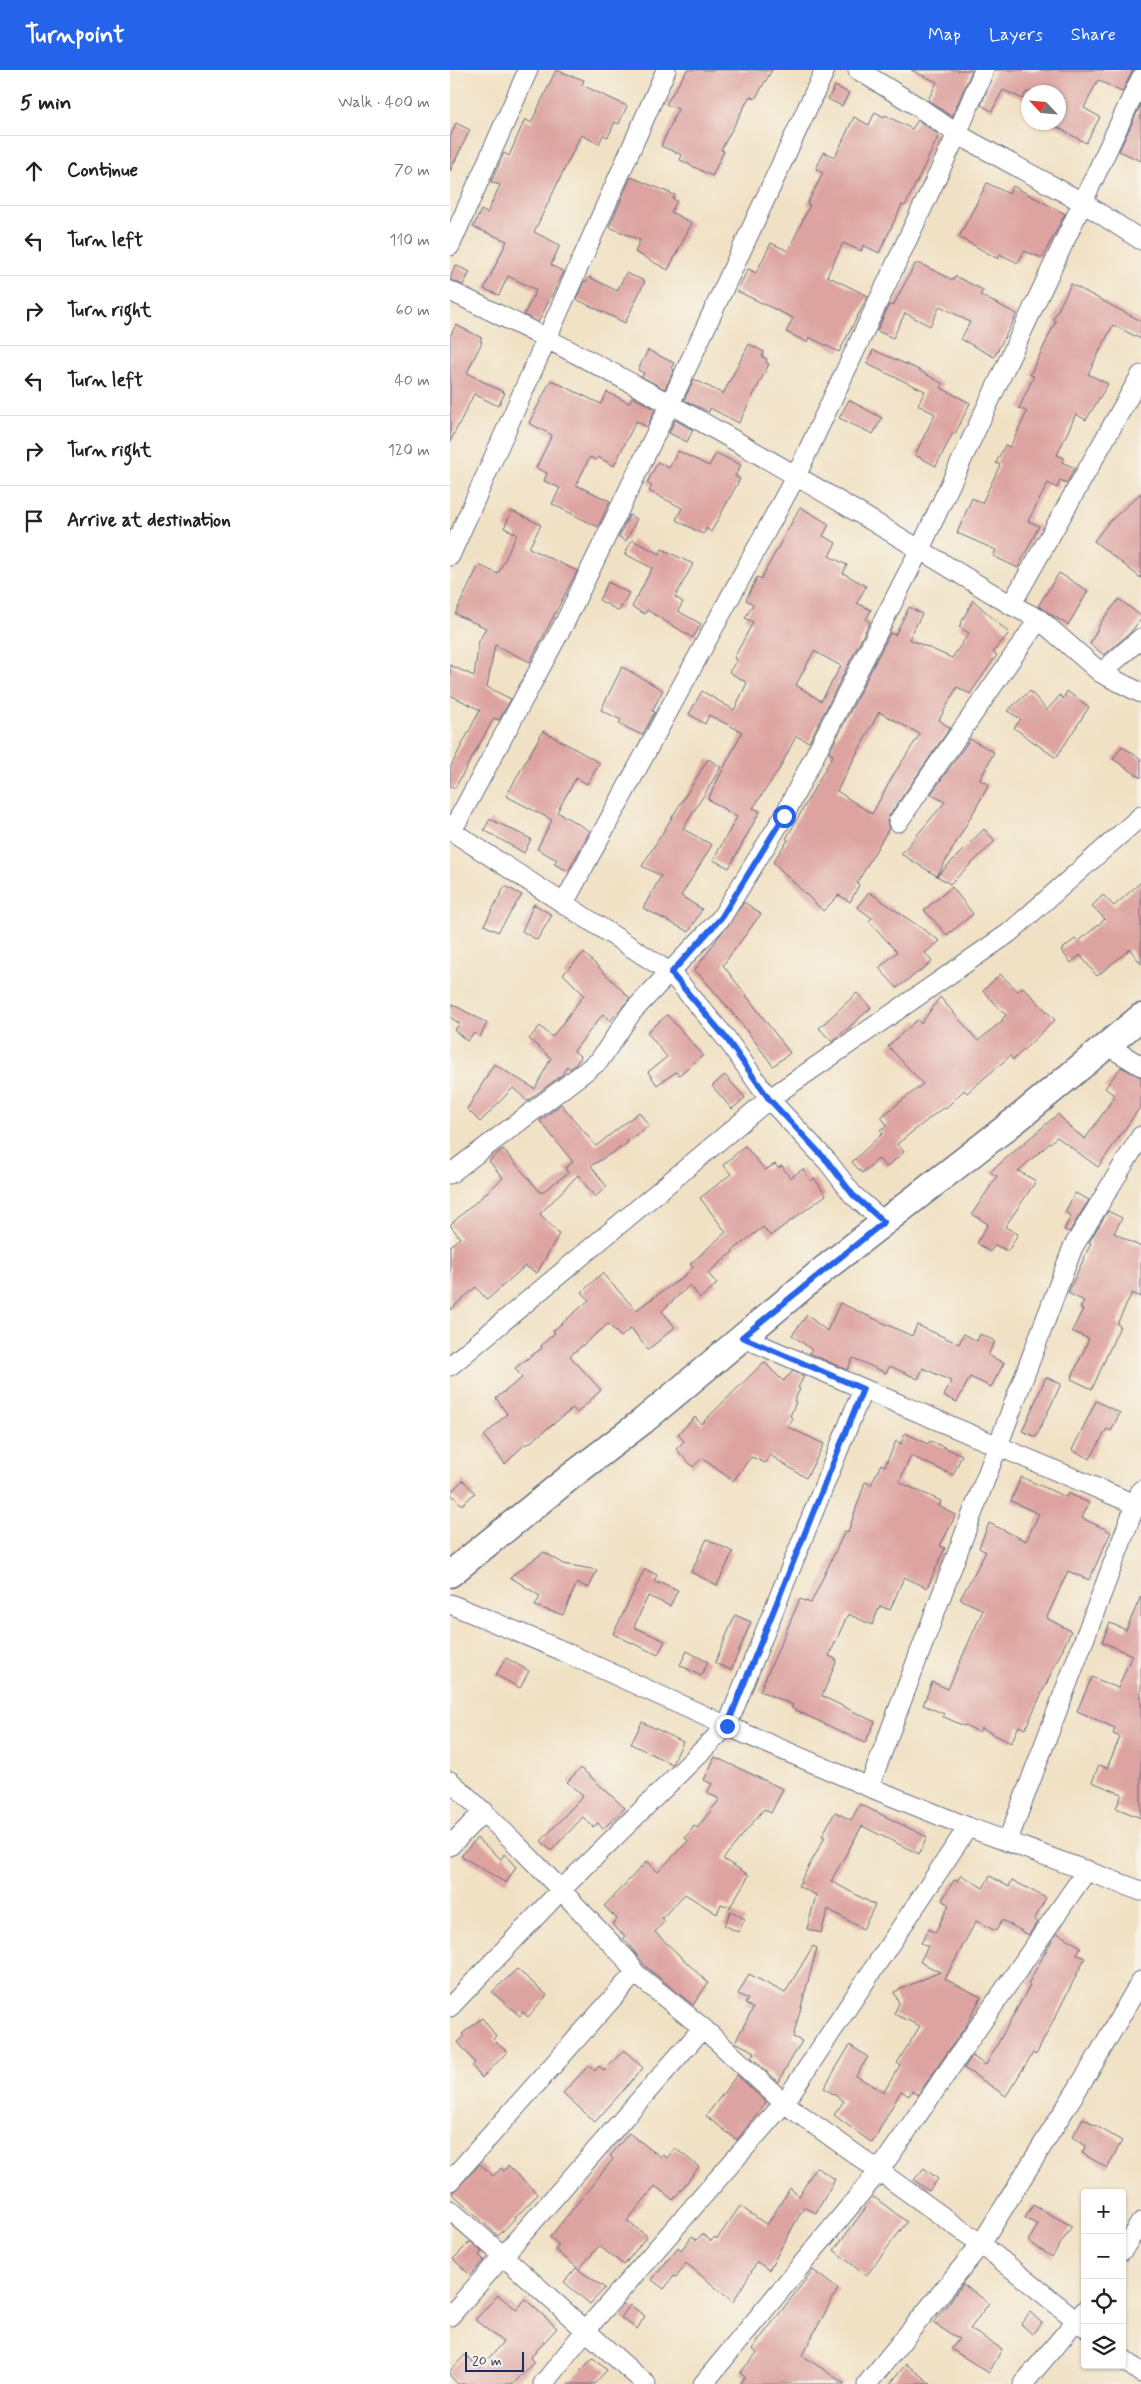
<!DOCTYPE html>
<meta charset="utf-8">
<style>
body{margin:0;font-family:Mynerve,sans-serif;background:#f6f6f6;color:#222}
.controls{position:absolute;right:15px;bottom:15px;display:grid;overflow:hidden;border-radius:5px;box-shadow:0 1px 4px #0004}
.controls button{width:45px;height:45px;display:grid;place-items:center;padding:0;border:0;border-bottom:1px solid #e0e0e0;background:#fff;color:#222;font:25px sans-serif}
.compass{position:absolute;left:571px;top:15px;width:45px;height:45px;border-radius:50%;background:#fff;box-shadow:0 1px 4px #0004;rotate:296deg}
.scale{position:absolute;left:15px;bottom:12px;width:59px;box-sizing:border-box;padding-left:5px;border:2px solid #1b2f5e;border-top:0;font-size:14px;line-height:18px;white-space:nowrap;color:#1b2f5e;-webkit-text-stroke:4px #f7f3e8;paint-order:stroke}
.stop{position:absolute;width:15px;height:15px;margin:-11px;border:4px solid #2563eb;border-radius:50%;background:#fff}
.stop.end{background:#2563eb;border-color:#fff;box-shadow:0 1px 5px #0008}
.list{margin:0;padding:0;list-style:none}
h2{display:flex;justify-content:space-between;align-items:center;height:65px;margin:0;padding:0 20px;font-size:21px}
h2 small{font-size:16px;font-weight:400;color:#767676}
.list li{display:grid;grid-template-columns:32px 1fr auto;gap:15px;align-items:center;box-sizing:border-box;height:70px;padding:0 20px;border-top:1px solid #e0e0e0}
.list b{display:block;font-size:19px;white-space:nowrap}
.list em{font-size:16px;font-style:normal;color:#767676}
.icon{flex:none;width:28px;height:28px;fill:none;stroke:currentColor;stroke-width:2;stroke-linecap:round;stroke-linejoin:round}
.map{position:relative;flex:none;width:691px;height:2314px;overflow:hidden}
header{display:flex;align-items:center;gap:30px;box-sizing:border-box;height:70px;padding:0 25px;background:#2563eb;color:#fff}
header strong{font-size:24px}
nav{display:flex;gap:28px;margin-inline-start:auto;font-size:18px}
main{display:flex}
aside{flex:1;background:#fff}
.map>svg:first-child{display:block}
.building{fill:#dda3a0;fill-rule:evenodd}
.lines{fill:none;stroke-linecap:round;stroke-linejoin:round}
.minor-casing{stroke:#666d82;stroke-width:21}
.secondary-casing{stroke:#666d82;stroke-width:29}
.minor{stroke:#fff;stroke-width:19}
.secondary{stroke:#fff;stroke-width:26}
.route{stroke:#2563eb;stroke-width:6}
</style>
<header>
<strong>Turnpoint</strong>
<nav><a>Map</a><a>Layers</a><a>Share</a></nav>
</header>
<main>
<aside>
<h2>5 min<small>Walk · 400 m</small></h2>
<ul class="list">
<li><svg class="icon" aria-label="ahead" viewBox="0 0 24 24"><path d="M12 20V5M6 11l6-6 6 6"/></svg><div><b>Continue</b></div><em>70 m</em></li>
<li><svg class="icon" aria-label="left" viewBox="0 0 24 24"><path d="M17 20v-9H6M10 6l-5 5 5 5"/></svg><div><b>Turn left</b></div><em>110 m</em></li>
<li><svg class="icon" aria-label="right" viewBox="0 0 24 24"><path d="M7 20v-9h11M14 6l5 5-5 5"/></svg><div><b>Turn right</b></div><em>60 m</em></li>
<li><svg class="icon" aria-label="left" viewBox="0 0 24 24"><path d="M17 20v-9H6M10 6l-5 5 5 5"/></svg><div><b>Turn left</b></div><em>40 m</em></li>
<li><svg class="icon" aria-label="right" viewBox="0 0 24 24"><path d="M7 20v-9h11M14 6l5 5-5 5"/></svg><div><b>Turn right</b></div><em>120 m</em></li>
<li><svg class="icon" aria-label="arrive" viewBox="0 0 24 24"><path d="M6 21V4h12l-3 4 3 4H6"/></svg><div><b>Arrive at destination</b></div></li>
</ul>
</aside>
<div class="map">
<svg width="691" height="2314" viewBox="0 0 691 2314">
<rect width="100%" height="100%" fill="#f7f3e8"/>
<filter id="ink" filterUnits="userSpaceOnUse"><feTurbulence type="fractalNoise" baseFrequency=".02" numOctaves="2"/><feDisplacementMap in="SourceGraphic" scale="10" xChannelSelector="R" yChannelSelector="G"/><feConvolveMatrix kernelMatrix="1 2 1 2 8 2 1 2 1" color-interpolation-filters="sRGB"/></filter>
<filter id="wash" filterUnits="userSpaceOnUse"><feTurbulence type="fractalNoise" baseFrequency=".0096" numOctaves="4" result="noise"/><feDisplacementMap in="SourceGraphic" scale="20" xChannelSelector="R" yChannelSelector="G"/><feGaussianBlur stdDeviation="1.12" result="paint"/><feColorMatrix in="noise" values="0 0 0 0 0 0 0 0 0 0 0 0 0 0 0 0 0 1.4 0 .05"/><feComposite in="paint" operator="in"/></filter>
<g filter="url(#wash)">
<rect width="100%" height="100%" fill="#f1e1c4"/>
<g id="blocks">
<!-- building -->
<path class="building" d="M106,0L134,10L132,15L177,36L169,54L165,52L158,67L153,65L149,74L131,65L84,162L110,175L101,195L114,202L88,252L74,245L86,220L58,206L49,225L34,219L57,171L23,157L31,140L37,143L50,115L41,112L54,83L59,86L75,49L81,53Z
M237,0H322L305,29L300,26L271,80L274,81L262,106L230,90L232,85L211,76L228,39L216,34Z
M461,0H522L502,47L478,30L487,12Z
M545,0H683L672,22L648,10L634,38L650,47L636,73L602,54L608,52V22H576L573,29L553,20L542,41L531,35Z
M385,16L399,23L392,36L378,29Z
M691,34V91L669,81Z
M425,42L434,47L435,45L462,59L468,50L489,65L455,136L452,135L429,183L413,175L411,181L393,173L377,206L418,226L389,282L359,267L357,272L336,262L343,248L287,221L298,199L306,203L321,173L338,181L360,135L357,134L373,103L366,99L374,82L385,87L404,47L419,55Z
M6,53L20,60L0,101V67Z
M181,107L225,125L223,129L227,131L221,142L242,153L218,200L185,182L190,170L159,157Z
M537,113L559,124L563,116L615,144L592,188L574,181L568,193L550,184L548,189L509,167Z
M465,194H471L503,210L505,206L533,220L530,225L567,244L544,287L511,269L520,252L490,236L480,256L455,243L443,268L427,261L439,235L443,236Z
M5,195L20,202L13,215L0,210Z
M176,203L195,211L175,253L126,229L134,211L136,212L139,207L167,221Z
M621,214L691,251V269L663,255L638,304L658,314L636,350L626,344L607,385L614,388L612,392L625,398L617,413L610,410L607,418L598,413L578,451L589,456L568,498L543,486L546,480L507,463L522,428L532,433L550,395L546,393L555,375L560,377L577,342L569,338L584,306L580,305L606,251L603,250Z
M6,255L32,268L30,271L32,272L17,303L55,323L48,336L24,324L0,372V266Z
M299,274L314,282L312,287L317,289L316,293L319,294L289,353L260,338L259,342L254,340L234,330L244,309L273,324Z
M198,280L224,293L221,298L224,300L215,319L192,307L194,303L188,300Z
M423,280L465,298L493,314L491,318L520,333L505,364L503,363L486,396L465,385L485,344L468,335L475,321L417,294Z
M101,310L151,334L157,322L179,333L182,327L205,339L197,357L186,351L164,396L148,387L146,390L140,387L126,415L160,431L148,457L102,434L110,418L94,411L97,403L86,398L102,365L79,353Z
M399,330L432,348L423,364L389,348Z
M225,350L243,360L237,372L219,363Z
M228,381L259,396L266,383L291,395L285,406L290,409L261,462L257,458L253,464L226,450L232,438L199,421L202,416L197,413L208,392L219,398Z
M691,423V508L644,471L657,454Z
M350,437L379,454L373,466L386,473L379,486L397,495L393,503L416,516L407,533L421,540L416,550L420,552L359,672L346,666L330,698L303,738L310,741L279,798L263,790L287,747L258,729L292,662L259,645L255,654L239,644L252,621L284,640L297,613L279,602L287,590L284,588L303,552L295,548L303,534L296,530L307,507L311,509ZM364,581L391,596L371,631L346,615Z
M62,441L91,455L79,478L127,501L80,592L45,575L37,617L61,629L49,650L44,648L5,718L0,716V698L30,640L0,625V595L24,606L29,571L36,558L5,544L29,495L48,504L67,464L54,458Z
M179,445L187,449L176,471L169,467Z
M182,470L210,484L212,479L243,494L225,527L233,532L228,541L251,554L243,568L197,540L195,544L182,537L202,498L175,484Z
M609,503L638,521L618,555L588,536Z
M158,512L179,523L169,541L149,530Z
M669,529L691,546V549L680,563L654,585L640,574L651,552Z
M523,530L559,563L543,582L547,585L520,624L507,617L489,650L500,658L439,746L437,752L439,758L407,813L409,815L400,832L389,825L373,841L323,792L338,770L336,769L383,685L379,683L440,563L445,565L459,537L472,544L459,569L502,588L519,563L509,557ZM429,642L470,664L444,704L422,744L387,721Z
M172,597L213,620L202,641L205,642L192,665L169,654L171,650L151,640Z
M580,621L597,640L610,625L613,629L617,621L639,637L606,688L564,658L571,649L557,641Z
M93,661L150,693L137,714L126,708L107,742L140,761L118,801L104,794L107,790L87,779L102,750L56,726Z
M520,669L544,682L530,710L539,715L487,806L451,784L495,732L481,724Z
M672,676L691,689V708L663,689Z
M258,689L271,697L233,759L262,775L231,826L252,839L239,862L193,838L211,806L192,796Z
M40,749L81,769L74,783L34,760Z
M534,759L545,771L500,814L487,806Z
M691,812V894L680,879L647,906L630,885L621,893L611,880L625,869L628,872L655,849L642,836L653,825L664,836Z
M55,816L72,825L48,862L34,855Z
M502,817L523,844L497,865L474,840Z
M419,822L490,871L475,883L482,892L447,918L429,898L447,882L419,851L422,848L407,837Z
M294,832L311,844L273,895L340,983L323,996L291,953L251,906L244,901Z
M84,834L102,845L87,870L72,861Z
M134,883L180,928L160,951L153,944L124,981L131,987L125,995L120,999L117,996L112,1005L77,1031L63,1018L30,1052L17,1039L44,994L85,1019L101,988L79,969L90,956L102,967L134,925L113,904Z
M550,904L568,921L573,917L605,950L563,990L560,986L517,1023L514,1020L496,1038L494,1037L447,1074L454,1082L437,1097L428,1089L412,1103L402,1092L433,1063L430,1060L437,1055L431,1047L473,1014L438,976L467,950L471,954L490,927L528,971L553,950L552,949L556,945L533,921Z
M407,923L421,938L382,972L369,958Z
M0,933L37,953L30,967L24,963L17,971L4,960L10,954L0,947Z
M217,945L253,985L229,1005L226,1002L207,1015L198,1002L217,987L197,962Z
M671,997L691,1007V1036L648,1097L607,1067L568,1101L586,1111L555,1157L568,1164L558,1181L545,1175L540,1182L527,1173L538,1154L522,1144L547,1106L540,1102L608,1044L621,1058L635,1069L665,1026L655,1018Z
M275,1005L295,1028L282,1039L262,1016Z
M111,1034L146,1076L189,1042L199,1056L177,1071L178,1073L141,1096L157,1117L145,1127L128,1105L90,1144L109,1164L87,1203L75,1196L37,1230L26,1217L0,1240V1176L10,1168L0,1155L53,1108L39,1091L53,1079L91,1123L118,1103L115,1098L123,1092L90,1051Z
M295,1076L315,1100L325,1094L328,1098L332,1096L340,1108L353,1099L361,1111L364,1108L376,1125L320,1166L313,1157L282,1181L283,1182L258,1203L267,1214L250,1228L240,1215L212,1241L225,1257L198,1280L181,1258L171,1267L158,1254L120,1286L151,1320L127,1343L123,1338L77,1375L76,1373L55,1394L34,1366L57,1344L46,1328L72,1308L65,1298L92,1278L91,1276L105,1263L103,1261L139,1230L132,1222L152,1203L186,1240L233,1207L243,1197L240,1194L276,1162L250,1128L281,1104L273,1095Z
M625,1123L639,1130L619,1162L614,1160L621,1146L615,1142Z
M658,1141L672,1148L664,1163L691,1177V1227L682,1223L667,1254L670,1256L642,1319L621,1309L639,1269L622,1261L633,1239L630,1238L634,1231L618,1223L641,1173L639,1172Z
M390,1233L462,1266L467,1255L509,1274L514,1264L527,1271L530,1264L545,1271L538,1285L554,1293L541,1317L520,1307L507,1332L494,1326L501,1311L473,1298L468,1309L440,1296L436,1303L403,1288L397,1300L359,1283L362,1280L342,1265L357,1245L377,1261Z
M314,1292L333,1311L343,1301L354,1306L348,1318L350,1319L344,1331L346,1332L340,1346L343,1348L338,1357L374,1374L356,1408L320,1385L316,1393L301,1387L283,1411L252,1388L243,1397L226,1379L234,1371L228,1364L245,1347L251,1354Z
M596,1307L611,1314L586,1367L572,1361Z
M646,1331L670,1343L661,1361L657,1359L640,1389L622,1380Z
M455,1363L478,1374L480,1371L512,1385L503,1405L461,1386L449,1412L491,1431L489,1436L506,1445L490,1476L495,1478L477,1518L454,1507L440,1540L430,1536L422,1555L398,1544L379,1586L387,1590L372,1626L425,1652L415,1673L341,1638L343,1635L310,1621L350,1529L361,1533L395,1461L398,1462L415,1412L421,1415L431,1394L435,1396L446,1371L451,1374Z
M571,1407L616,1427L618,1423L639,1433L632,1448L661,1462L639,1510L618,1501L597,1547L598,1549L621,1561L575,1659L569,1656L561,1673L531,1658L529,1662L515,1655L514,1656L492,1646L494,1644L473,1635L482,1612L498,1619L533,1540L510,1529L536,1482L529,1478L539,1453L576,1471L589,1444L561,1431Z
M13,1410L25,1423L12,1435L0,1423Z
M257,1469L283,1482L267,1515L241,1502Z
M94,1482L114,1494L147,1500L139,1518L127,1513L113,1545L85,1536L90,1526L60,1507Z
M195,1499L207,1505L204,1511L209,1514L210,1512L228,1520L220,1536L198,1526L184,1557L215,1571L208,1585L163,1564Z
M691,1526V1748L666,1738L672,1724L642,1712L649,1695L657,1698L670,1667L663,1664L665,1658L627,1641L642,1607L668,1618L682,1585L652,1572L660,1553L676,1560Z
M285,1545L301,1552L281,1600L265,1593Z
M237,1581L258,1592L251,1606L230,1595Z
M56,1588L79,1601L70,1618L46,1605Z
M192,1652L233,1672L222,1694L181,1674Z
M265,1687L333,1719L321,1743L314,1739L273,1789L299,1805L280,1837L271,1834L267,1844L235,1824L212,1848L215,1851L205,1862L258,1913L243,1935L194,1895L181,1877L173,1868L175,1866L162,1855L167,1849L154,1836L197,1791L208,1802L238,1771L235,1768L244,1756L247,1758L270,1729L257,1723L262,1714L254,1710Z
M131,1698L175,1738L153,1759L148,1753L143,1757L133,1747L101,1781L91,1771L133,1726L117,1712Z
M410,1734L477,1767L469,1784L412,1756L381,1811L425,1835L413,1859L378,1839L371,1863L357,1859L366,1825L348,1816L375,1767L372,1766L385,1742L401,1750Z
M27,1768L51,1789L54,1784L66,1797L56,1813L11,1786Z
M511,1805L533,1818L540,1806L559,1817L562,1810L596,1828L584,1850L587,1852L579,1865L552,1850L546,1861L526,1851L495,1909L531,1927L517,1954L468,2025L462,2021L459,2026L451,2021L422,2073L384,2045L394,2031L374,2018L400,1975L418,1987L406,2006L434,2022L450,1995L447,1993L470,1956L444,1944L449,1933L444,1922L490,1902L470,1892L478,1876L471,1873L479,1859L485,1863L499,1835L492,1830L504,1810L507,1811Z
M281,1841L295,1849L288,1862L274,1855Z
M607,1863L631,1877L627,1884L635,1888L586,1985L583,1983L556,2026L514,1998L522,1986L536,1995L580,1915L578,1914L598,1877Z
M363,1876L367,1878L343,1967L352,1971L328,2012L301,1987L305,1982L285,1972L303,1938L295,1934L298,1929L288,1924L299,1904L335,1923Z
M67,1899L97,1925L78,1947L73,1942L70,1946L42,1922Z
M32,1948L46,1966L43,1969L57,1982L32,2008L22,1996L25,1993L8,1972L14,1967L12,1964Z
M174,1980L193,1998L145,2052L113,2023L139,1995L145,2001L149,1996L154,2001Z
M287,2005L316,2032L287,2070L256,2046Z
M633,2048L672,2071L657,2098L632,2083L636,2076L622,2067Z
M179,2063L211,2087L213,2085L217,2088L225,2078L249,2097L223,2130L205,2116L177,2151L197,2166L174,2195L149,2176L129,2199L105,2180L109,2175L100,2167L163,2089L160,2086Z
M30,2094L43,2106L51,2098L54,2101L58,2096L88,2124L48,2166L2,2123Z
M366,2097L385,2109L366,2143L354,2137L319,2200L307,2192L283,2232L236,2193L226,2207L224,2206L214,2219L202,2210L228,2177L231,2180L242,2166L247,2170L252,2164L261,2171L265,2167L267,2169L290,2136L317,2155L340,2118L349,2126Z
M474,2098L488,2109L479,2121L464,2110Z
M424,2127L457,2152L416,2206L384,2180Z
M583,2135L622,2156L602,2187L578,2171L588,2155L575,2148Z
M20,2172L32,2182L29,2185L34,2190L20,2205L3,2189Z
M126,2198L155,2218L140,2234L114,2212Z
M363,2200L388,2219L352,2285L395,2314H290L295,2307L290,2303L307,2283L302,2279Z
M513,2214L539,2233L520,2259L552,2279L539,2303L501,2279L509,2269L483,2253Z
M48,2225L67,2240L75,2229L107,2258L80,2288L84,2292L63,2314H8L0,2306V2301L15,2285L30,2298L53,2272L25,2250Z
M180,2235L195,2246L187,2259L171,2248Z
M580,2242L592,2253L582,2264L571,2254Z
M143,2288L157,2300L144,2314H117Z
M456,2294L481,2314H440Z"/>
</g>
</g>
<g filter="url(#ink)">
<use href="#blocks" fill-opacity="0" stroke="#666d82" stroke-width="1"/>
<g class="lines">
<!-- minor casing -->
<g class="minor-casing">
<path id="minor" d="M408,0L467,36L507,64L632,132L691,170
M0,176L78,0
M0,221C194,313 378,423 561,535L589,549L651,603L691,623
M0,486L216,0
M561,535L691,305
M651,603L691,568
M448,752L589,549
M0,760L221,903L276,968L319,1029L378,1092L403,1125L434,1152
M2,761L116,550L220,334L375,0
M114,833L346,406L507,64L534,0
M658,976L691,996
M0,1104L149,991L182,942L271,848L334,746L470,479L691,8
M292,1267L691,1437
M0,1296L319,1029L559,863L691,746
M0,1534L106,1578L277,1656L419,1717L518,1757L691,1821
M0,1711C63,1767 119,1829 177,1890L185,1903L253,1958L334,2033L531,2174L635,2257
M419,1717L623,1177L691,1066
M558,1770L691,1420
M0,1776L34,1741
M0,1937L111,1820L277,1656L413,1319
M0,2111L185,1903
M0,2140C67,2196 130,2257 196,2314
M672,2181L691,2152
M0,2246L253,1958
M672,2288L691,2303
M93,2314L135,2261L334,2033L518,1757
M253,2314L429,2101L637,1800
M417,2314L531,2174L643,1994L691,1911
M573,2314L635,2240"/>
</g>
<!-- secondary casing -->
<g class="secondary-casing">
<path id="secondary" d="M0,1504L120,1407L193,1351L374,1199L571,1046L691,947"/>
</g>
<!-- minor -->
<use href="#minor" class="minor"/>
<!-- secondary -->
<use href="#secondary" class="secondary"/>
</g>
</g>
<g class="lines" filter="url(#ink)">
<!-- route -->
<path class="route" d="M277,1656L413,1319L292,1267L434,1152L403,1125L378,1092L319,1029L276,968L221,903L271,848L334,746"/>
</g>
</svg>
<div class="controls">
<button>+</button>
<button>−</button>
<button><svg class="icon" aria-label="locate" viewBox="0 0 24 24"><circle cx="12" cy="12" r="6"/><path d="M12 2v4M12 18v4M2 12h4M18 12h4"/></svg></button>
<button><svg class="icon" aria-label="layers" viewBox="0 0 24 24"><path d="M12 4l9 5-9 5-9-5zM3 14l9 5 9-5"/></svg></button>
</div>
<svg class="compass" viewBox="-18 -18 36 36"><path d="M0-13l5 13h-10z" fill="#e53935"/><path d="M0 13l5-13h-10z" fill="#767676"/></svg>
<div class="scale">20 m</div>
<div class="stop" style="left:334px;top:746px"></div>
<div class="stop end" style="left:277px;top:1656px"></div>
</div>
</main>
